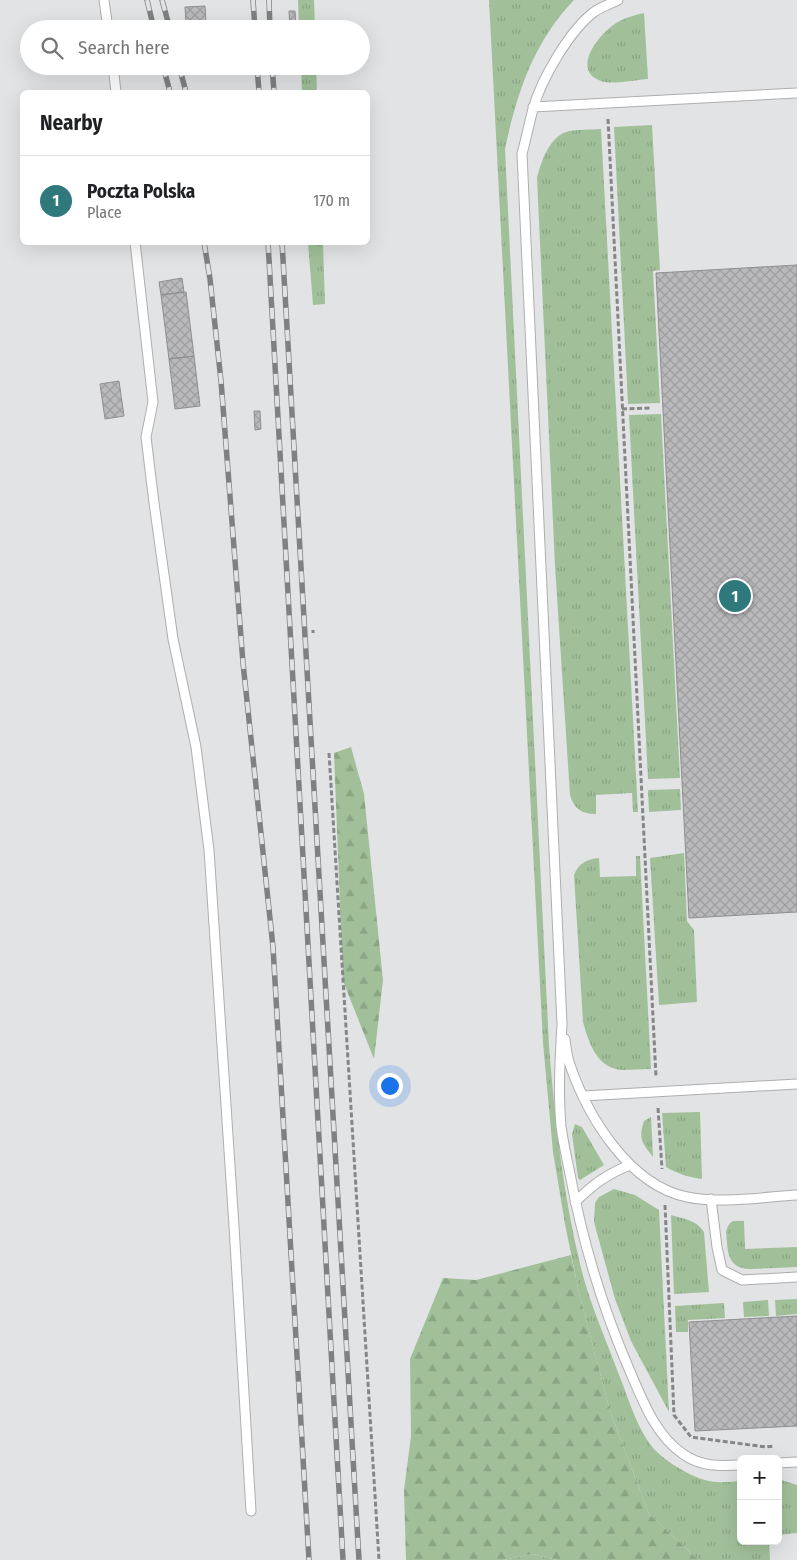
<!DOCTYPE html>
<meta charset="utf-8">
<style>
body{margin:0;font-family:"Fira Sans Condensed",sans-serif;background:#f2f2f2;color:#202124}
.controls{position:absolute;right:15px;bottom:15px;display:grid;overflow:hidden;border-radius:8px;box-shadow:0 5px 20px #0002}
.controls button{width:45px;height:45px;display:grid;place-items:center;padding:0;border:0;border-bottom:1px solid #e0e0e0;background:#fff;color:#202124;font:25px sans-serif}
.you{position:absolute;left:389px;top:1085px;width:18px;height:18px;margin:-12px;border:4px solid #fff;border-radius:50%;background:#1a73e8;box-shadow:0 0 0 8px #1a73e833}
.badge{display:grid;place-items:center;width:32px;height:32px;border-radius:50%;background:#2f797c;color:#fff;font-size:16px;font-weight:700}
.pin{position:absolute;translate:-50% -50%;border:2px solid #fff;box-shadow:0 1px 5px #0006}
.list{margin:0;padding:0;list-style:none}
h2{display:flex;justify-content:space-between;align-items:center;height:65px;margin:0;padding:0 20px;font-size:21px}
h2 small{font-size:16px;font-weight:400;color:#757577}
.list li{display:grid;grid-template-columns:32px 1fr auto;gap:15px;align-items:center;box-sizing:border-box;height:90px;padding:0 20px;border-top:1px solid #e0e0e0}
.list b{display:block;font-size:19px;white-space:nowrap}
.list p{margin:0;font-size:16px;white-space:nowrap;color:#757577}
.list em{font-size:16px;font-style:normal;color:#757577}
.icon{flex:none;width:28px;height:28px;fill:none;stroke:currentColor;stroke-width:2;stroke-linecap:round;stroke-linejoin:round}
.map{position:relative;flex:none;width:797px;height:1560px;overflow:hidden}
.search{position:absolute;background:#fff;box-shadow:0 5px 20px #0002;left:20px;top:20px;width:350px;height:55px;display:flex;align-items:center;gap:12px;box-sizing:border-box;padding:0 18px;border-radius:28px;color:#757577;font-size:19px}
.panel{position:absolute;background:#fff;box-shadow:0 5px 20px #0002;left:20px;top:90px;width:350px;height:155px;border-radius:8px}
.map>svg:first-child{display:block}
.grass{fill:url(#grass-tufts)}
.forest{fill:url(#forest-firs)}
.building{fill:url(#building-cross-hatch);stroke:#8e8f90}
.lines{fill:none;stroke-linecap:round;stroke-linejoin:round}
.service-casing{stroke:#aeaeb0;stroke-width:11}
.path{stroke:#858687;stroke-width:3;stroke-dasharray:5 2.5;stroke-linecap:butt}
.service{stroke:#fff;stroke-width:9}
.rail-casing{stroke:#7f8081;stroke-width:5.5}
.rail{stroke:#e2e3e5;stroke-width:4;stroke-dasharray:11;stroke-linecap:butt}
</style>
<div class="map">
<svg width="797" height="1560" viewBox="0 0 797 1560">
<defs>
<pattern id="grass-tufts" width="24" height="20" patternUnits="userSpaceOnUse" patternTransform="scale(1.25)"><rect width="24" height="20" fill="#a1c09a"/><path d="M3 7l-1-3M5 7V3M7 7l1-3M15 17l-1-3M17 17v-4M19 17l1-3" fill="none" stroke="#8aa484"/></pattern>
<pattern id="forest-firs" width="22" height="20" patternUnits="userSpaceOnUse" patternTransform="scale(1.25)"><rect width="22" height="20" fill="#a1c09a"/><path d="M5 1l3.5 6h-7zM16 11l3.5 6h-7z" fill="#8aa484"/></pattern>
<pattern id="building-cross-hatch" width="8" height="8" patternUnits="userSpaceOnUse" patternTransform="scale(1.25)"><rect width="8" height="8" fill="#b9b9bb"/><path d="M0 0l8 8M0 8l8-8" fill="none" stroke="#9e9ea0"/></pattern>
</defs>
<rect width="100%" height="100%" fill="#e2e3e5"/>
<!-- grass -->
<path class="grass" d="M298,0H314L315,29H299Z
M489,0H574C533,43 517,93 505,149L549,1046C555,1121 563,1195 581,1268C590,1304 606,1340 619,1375C629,1399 637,1430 655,1450C669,1464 698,1482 718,1482C725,1483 733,1481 741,1481V1541H769L770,1560H699L649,1514L610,1411L579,1293L565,1224L553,1152L543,1043Z
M644,13L648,79C635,80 612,85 601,81C569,70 601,31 618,22C627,17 635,15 644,13Z
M301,66H316L317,92H302Z
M652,125L660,270L653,271L660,403L628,404L614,127Z
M601,129L638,812H633L632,793L596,795V814C582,814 574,809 570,795L555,566L537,178C541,162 549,138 566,132C574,129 592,130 601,129Z
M308,243H323L325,304L313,305Z
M661,414L680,778L648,779L629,415Z
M680,789L681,810L649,812L648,790Z
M684,853L687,921L694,930L697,1002L659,1005L650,858Z
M636,856H640L651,1069C641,1069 632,1070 623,1070C597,1069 589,1043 583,1022L574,875C579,863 587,859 599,858L600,877L636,876Z
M700,1112L702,1178V1179C688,1177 678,1174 666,1167L662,1113Z
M651,1117L653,1157C642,1143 638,1139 644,1121Z
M575,1124L582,1127L604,1165L580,1180L578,1178L572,1134Z
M614,1189L635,1195L659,1210L669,1412L631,1341L615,1299L594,1222L595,1203L599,1197Z
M671,1215C685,1219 696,1220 704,1232L709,1292L674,1294Z
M733,1221H744L745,1249L797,1247V1267L751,1269C734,1269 728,1260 727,1243C726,1234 725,1226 733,1221Z
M797,1299V1314L776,1316L775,1300Z
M768,1300L769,1316L744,1317L743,1302Z
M724,1303L725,1318L688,1320V1332H676L675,1306Z
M778,1479L797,1485V1533L778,1535Z
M532,1554L557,1560H503Z"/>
<!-- forest -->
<path class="forest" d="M351,747L364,794L383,980L374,1059L343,981L334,753Z
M571,1255L579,1293L610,1411L649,1514L699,1560H557L532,1554L503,1560H406L404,1490L411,1436L410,1359L443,1278L476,1280Z"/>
<!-- building -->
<path class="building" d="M205,6L206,22L186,23L185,7Z
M289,11H295L296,29H290Z
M797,265V912L689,918L656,273Z
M182,278L184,292L161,295L159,282Z
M186,292L194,356L169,359L161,295Z
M194,356L200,406L175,409L169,359Z
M119,381L124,416L105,419L100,384Z
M254,411H260L261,429L255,430Z
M797,1316V1426L695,1431L689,1322Z"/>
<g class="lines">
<!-- service casing -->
<g class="service-casing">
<path id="service" d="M104,0L108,29
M618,0C610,4 601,7 594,12C569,31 541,80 533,109C529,124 526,139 522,154L562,1024C560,1058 558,1092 561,1126C563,1142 567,1159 570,1174C583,1244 601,1304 629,1369C642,1399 655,1435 683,1454C701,1467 720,1466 741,1465
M113,66L116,92
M533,107L797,93
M135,242L153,402L146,437L154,503L173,639L196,747L209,850L234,1226L251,1511
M565,1039C566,1048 567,1057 570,1065C588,1117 629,1185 687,1197C719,1204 763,1197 797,1195
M583,1096L797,1084
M711,1199L717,1247L722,1270L742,1280L797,1277
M575,1202C594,1184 605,1175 630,1165
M778,1463L797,1462"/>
</g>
<!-- path -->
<path class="path" d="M608,119L656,1077
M622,409L651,408
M313,630V633
M329,753L379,1560
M658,1108L662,1169
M665,1205L674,1415L691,1437L766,1447L774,1446"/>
<!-- service -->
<use href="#service" class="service"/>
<!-- rail casing -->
<g class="rail-casing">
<path id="rail" d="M147,0L154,29
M162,0L170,29
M253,0L255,29
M269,0L270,29
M163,66L170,92
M179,66L186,92
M257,66L259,92
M272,66L274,92
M204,242L210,279L221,381L243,663L273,947L309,1560
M268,242L343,1560
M282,242L359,1560"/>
</g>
<!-- rail -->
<use href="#rail" class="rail"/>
</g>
</svg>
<div class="controls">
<button>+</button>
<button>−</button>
</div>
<div class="you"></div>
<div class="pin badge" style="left:735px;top:596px">1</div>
<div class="search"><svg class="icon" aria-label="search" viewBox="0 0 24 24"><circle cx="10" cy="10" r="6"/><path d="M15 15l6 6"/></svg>Search here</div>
<section class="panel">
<h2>Nearby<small></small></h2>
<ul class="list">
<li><span class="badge">1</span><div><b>Poczta Polska</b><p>Place</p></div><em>170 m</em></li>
</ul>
</section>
</div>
